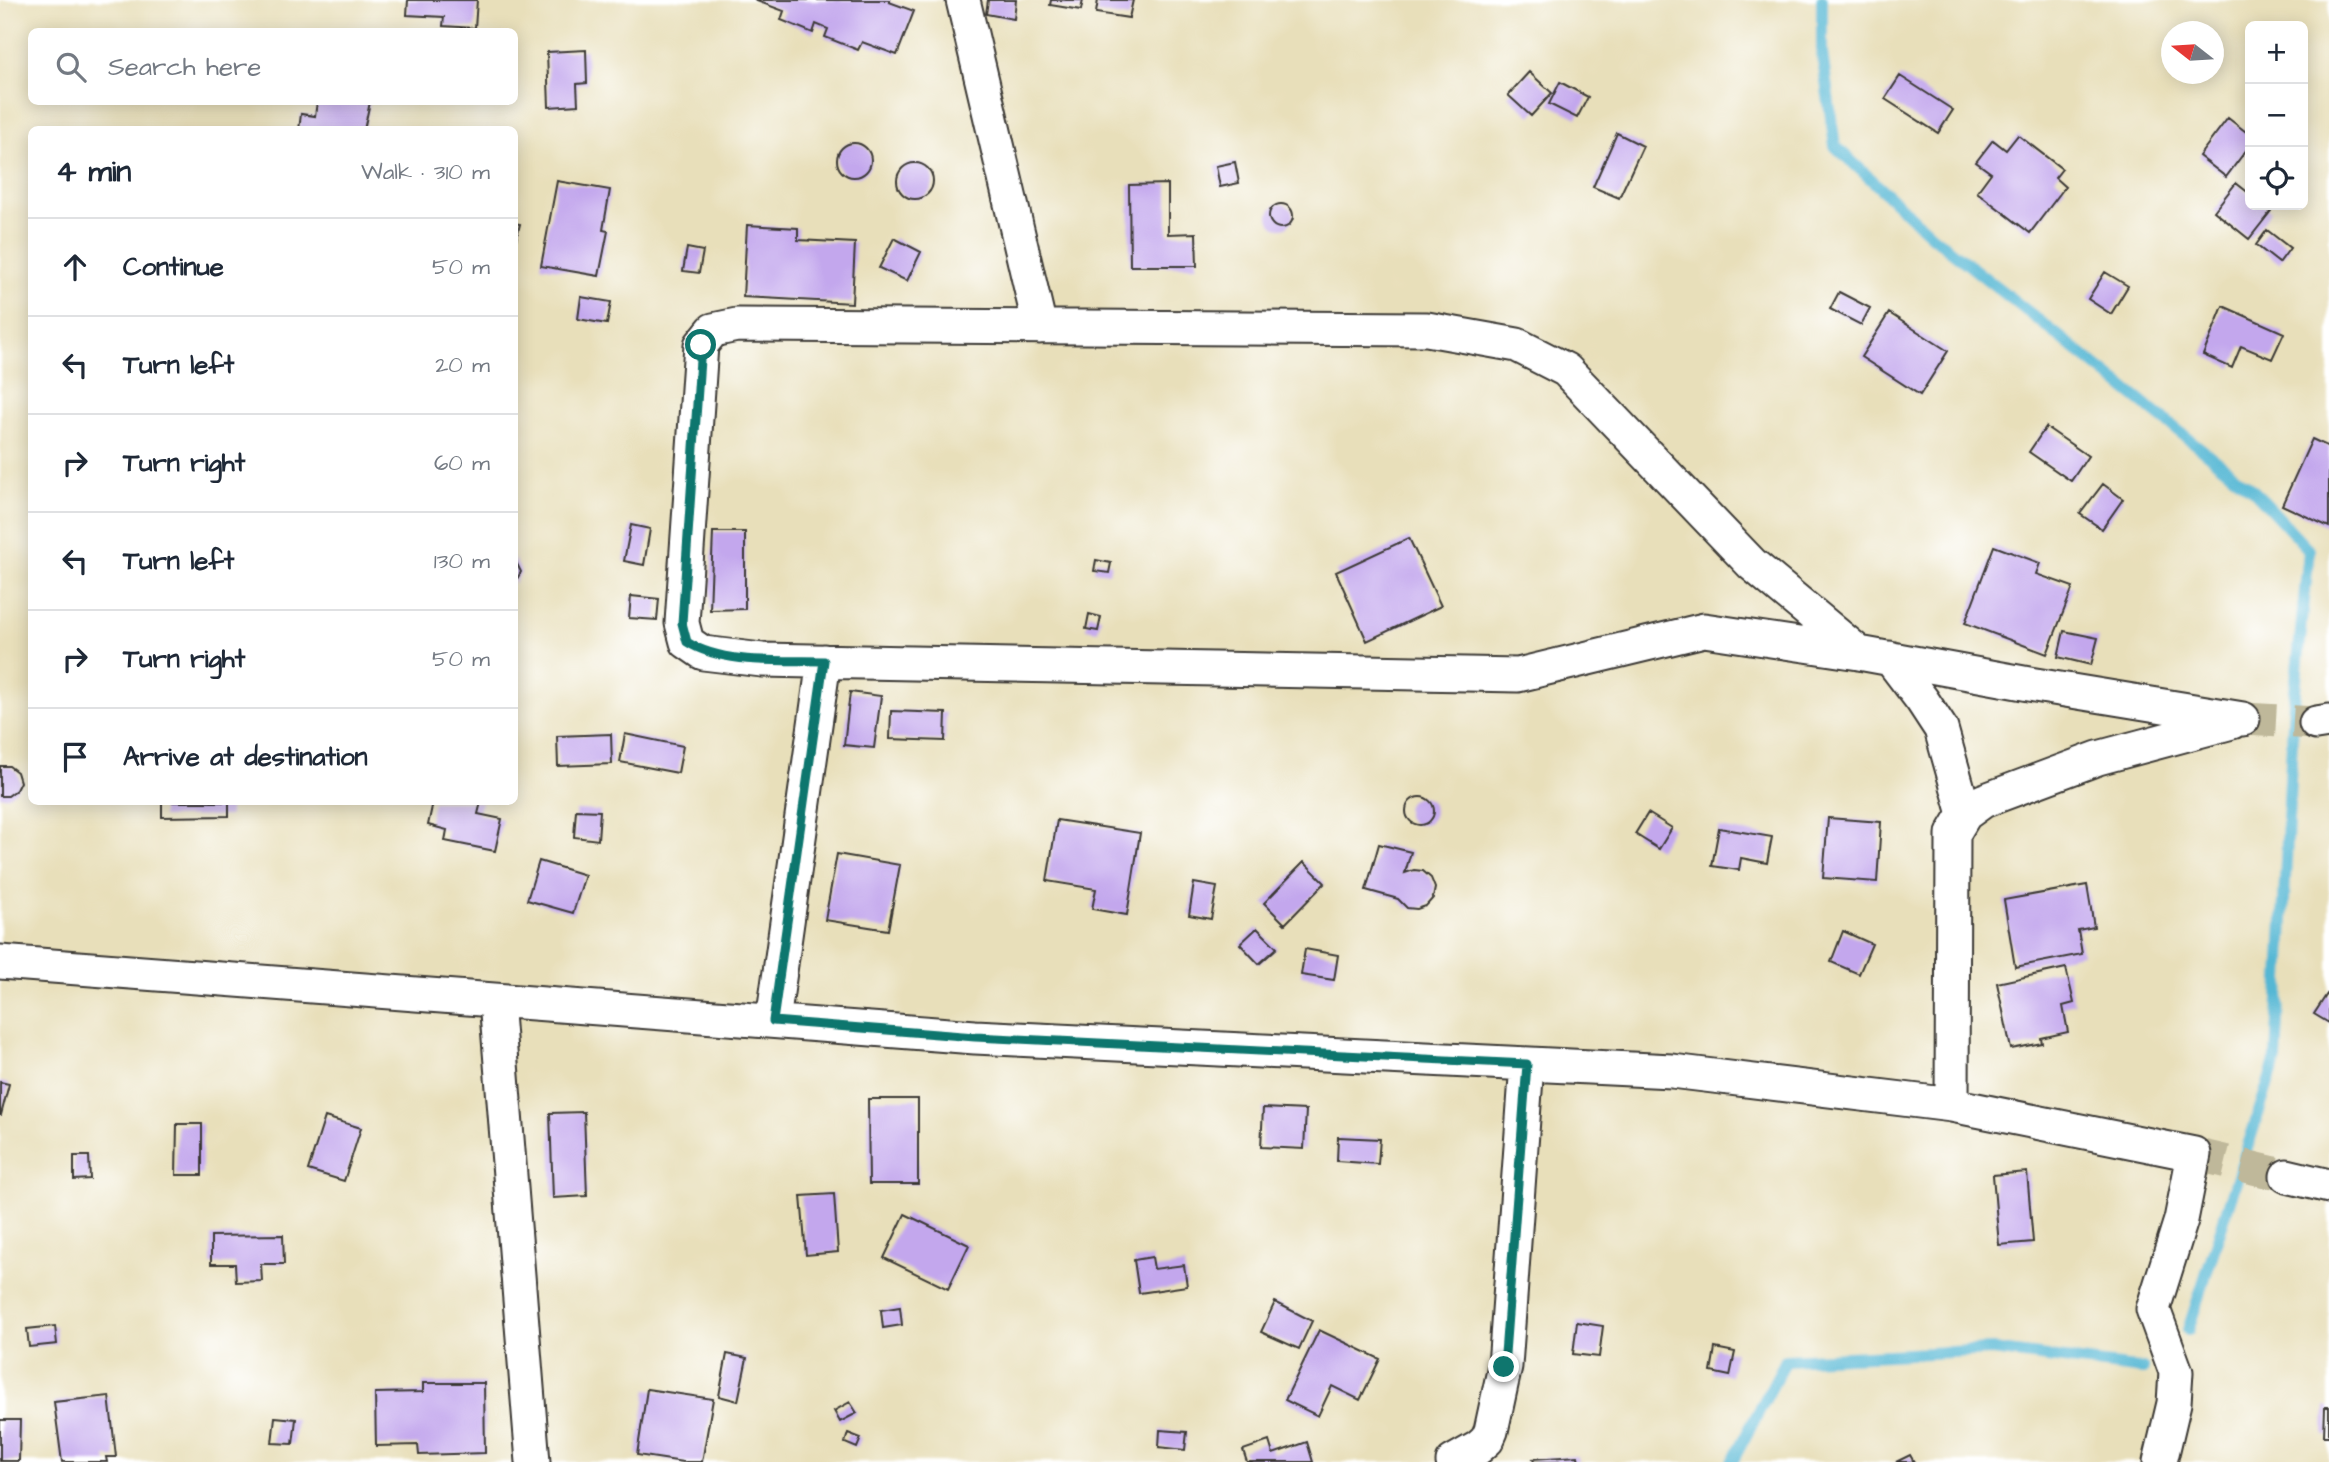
<!DOCTYPE html>
<meta charset="utf-8">
<style>
body{margin:0;font-family:"Architects Daughter",sans-serif;background:#f2f2f3;color:#1f2937}
.controls{position:absolute;right:21px;top:21px;display:grid;overflow:hidden;border-radius:10px;box-shadow:0 4px 18px #0003}
.controls button{width:63px;height:63px;display:grid;place-items:center;padding:0;border:0;border-bottom:2px solid #e0e1e3;background:#fff;color:#1f2937;font:35px sans-serif}
.compass{position:absolute;left:2161px;top:21px;width:63px;height:63px;border-radius:50%;background:#fff;box-shadow:0 4px 18px #0003;rotate:287deg}
.stop{position:absolute;width:21px;height:21px;margin:-16px;border:5px solid #0f766e;border-radius:50%;background:#fff}
.stop.end{background:#0f766e;border-color:#fff;box-shadow:0 2px 7px #0008}
.list{margin:0;padding:0;list-style:none}
h2{display:flex;justify-content:space-between;align-items:center;height:91px;margin:0;padding:0 28px;font-size:30px}
h2 small{font-size:23px;font-weight:400;color:#747a83}
.list li{display:grid;grid-template-columns:46px 1fr auto;gap:21px;align-items:center;box-sizing:border-box;height:98px;padding:0 28px;border-top:2px solid #e0e1e3}
.list b{display:block;font-size:26px;white-space:nowrap}
.list em{font-size:23px;font-style:normal;color:#747a83}
.icon{flex:none;width:38px;height:38px;fill:none;stroke:currentColor;stroke-width:2;stroke-linecap:round;stroke-linejoin:round}
.map{position:relative;flex:none;width:2329px;height:1462px;overflow:hidden}
.search{position:absolute;background:#fff;box-shadow:0 4px 18px #0003;left:28px;top:28px;width:490px;height:77px;display:flex;align-items:center;gap:18px;box-sizing:border-box;padding:0 24px;border-radius:10px;color:#747a83;font-size:26px}
.panel{position:absolute;background:#fff;box-shadow:0 4px 18px #0003;left:28px;top:126px;width:490px;height:679px;border-radius:10px}
.map>svg:first-child{display:block}
.lines{fill:none;stroke-linecap:round;stroke-linejoin:round}
.stream{stroke:#55b7d4;stroke-width:12}
.building{fill:#c3a7ed}
.minor-tunnel{stroke:#bfb89a;stroke-width:33;stroke-dasharray:33 17;stroke-linecap:butt}
.minor-casing{stroke:#3b3934;stroke-width:37}
.minor{stroke:#fff;stroke-width:33}
.route{stroke:#0f766e;stroke-width:9}
</style>
<div class="map">
<svg width="2329" height="1462" viewBox="0 0 2329 1462">
<rect width="100%" height="100%" fill="#fff"/>
<filter id="ink" filterUnits="userSpaceOnUse"><feTurbulence type="fractalNoise" baseFrequency=".0143" numOctaves="2"/><feDisplacementMap in="SourceGraphic" scale="14" xChannelSelector="R" yChannelSelector="G"/><feConvolveMatrix kernelMatrix="1 2 1 2 8 2 1 2 1" color-interpolation-filters="sRGB"/></filter>
<filter id="wash" filterUnits="userSpaceOnUse"><feTurbulence type="fractalNoise" baseFrequency=".00686" numOctaves="4" result="noise"/><feDisplacementMap in="SourceGraphic" scale="28" xChannelSelector="R" yChannelSelector="G"/><feGaussianBlur stdDeviation="1.57" result="paint"/><feColorMatrix in="noise" values="0 0 0 0 0 0 0 0 0 0 0 0 0 0 0 0 0 1.4 0 .05"/><feComposite in="paint" operator="in"/></filter>
<g filter="url(#wash)">
<rect width="100%" height="100%" fill="#e8dfba"/>
<g class="lines">
<!-- stream -->
<path class="stream" d="M1822,0V53L1835,146L1931,235L2253,490L2309,550L2294,701L2276,1059L2188,1330
M1732,1462L1786,1360L1992,1350L2143,1369"/>
</g>
<g id="blocks">
<!-- building -->
<path class="building" d="M408,0H477L475,28L443,26L444,17L407,15Z
M754,0H890L889,2L914,11L897,55L862,42L858,50L825,37L828,29L816,24L813,33L781,20L784,11Z
M988,0H1016L1014,19L986,14Z
M1051,0H1083L1081,10L1050,5Z
M1098,0H1133L1129,18L1096,13Z
M586,50L587,83L577,84L578,105L549,107L547,52Z
M1529,72L1552,93L1531,116L1508,95Z
M1900,76L1953,110L1938,133L1885,99Z
M1560,82L1588,97L1577,118L1549,104Z
M317,102H370L364,130H299L301,114L315,116Z
M2228,118L2250,135V145L2226,177L2199,156Z
M1617,133L1643,146L1619,198L1593,187Z
M2018,135L2062,169L2055,178L2065,187L2030,233L1977,192L1991,173L1976,162L1993,140L2006,150Z
M837 160a17 17 0 1 1 34 0a17 17 0 1 1-34 0Z
M1235,162L1239,183L1220,187L1216,166Z
M897 181a18 18 0 1 1 36 0a18 18 0 1 1-36 0Z
M557,181L610,190L603,230L608,231L599,276L541,266Z
M2236,183L2250,194V205H2264L2271,211L2249,239L2214,211Z
M1168,184V234L1196,233L1197,266H1130L1129,185Z
M1269 216a12 12 0 1 1 24 0a12 12 0 1 1-24 0Z
M514,223L520,224L515,244H514Z
M747,225L798,228V240L855,243L852,303L743,297Z
M2267,230L2290,248L2279,263L2256,245Z
M894,238L921,252L907,281L879,268Z
M687,248L703,251L699,273L683,271Z
M2105,272L2128,286L2111,314L2088,299Z
M1839,292L1870,308L1861,325L1830,309Z
M581,297L611,302L607,324L578,319Z
M2223,306L2284,333L2272,359L2241,346L2232,368L2203,355Z
M1889,313L1948,351L1920,395L1861,357Z
M2046,427L2088,456L2071,481L2029,452Z
M2312,439L2329,447V527L2282,505Z
M2103,484L2123,499L2102,529L2080,514Z
M631,525L650,529L644,565L624,561Z
M713,532H745V609L710,610Z
M1409,538L1441,606L1367,641L1336,572Z
M1994,546L2040,563L2036,574L2073,587L2047,654L1965,623Z
M514,558L521,572L514,584Z
M1096,560L1111,563L1109,573L1094,571Z
M631,596L659,599L657,620L629,618Z
M1089,614L1101,617L1098,631L1086,629Z
M2064,631L2098,638L2091,665L2058,657Z
M850,692L881,696L874,748L844,745Z
M891,711L946,713L945,741L890,739Z
M611,734L612,764L558,766L557,736Z
M625,734L683,746L678,773L620,762Z
M0,766H9L17,772L20,782L16,790L8,796H0Z
M1406 811a14 14 0 1 1 28 0a14 14 0 1 1-28 0Z
M162,802H229V816L162,817Z
M433,802H481L478,814L502,819L495,851L445,841L447,830L428,825Z
M576,810L600,811L598,840L574,837Z
M1648,813L1672,828L1659,849L1635,834Z
M1828,818L1881,822L1877,882L1823,878Z
M1057,820L1140,833L1127,915L1092,909L1096,889L1047,881Z
M1719,828L1772,837L1767,863L1741,858L1739,870L1712,866Z
M1379,844L1411,852L1405,873L1414,870L1423,871L1431,878L1435,888L1433,898L1426,906L1417,909L1407,908L1398,899L1366,890Z
M837,854L900,865L888,930L825,920Z
M539,861L585,875L573,913L527,900Z
M1304,862L1325,883L1285,924L1264,903Z
M1194,883L1217,887L1211,919L1189,915Z
M2087,885L2094,927L2078,930L2082,954L2015,967L2004,900Z
M1257,928L1277,948L1259,964L1240,944Z
M1843,931L1872,944L1859,974L1831,962Z
M1305,949L1338,955L1334,980L1301,975Z
M2066,968L2074,1003L2063,1006L2068,1032L2041,1038L2042,1043L2011,1049L1997,983Z
M2327,994L2329,996V1023L2314,1014Z
M0,1082L9,1084L1,1115H0Z
M868,1099H918V1184H869Z
M1263,1108L1306,1110L1304,1149L1261,1147Z
M584,1112L587,1196L553,1198L550,1113Z
M325,1117L361,1128L344,1181L308,1170Z
M177,1124H202V1175H176Z
M1338,1137L1380,1139L1378,1164L1337,1161Z
M74,1156H89L90,1179L74,1180Z
M2027,1172L2033,1242L1999,1245L1993,1175Z
M834,1194L838,1252L806,1255L801,1196Z
M905,1214L969,1245L948,1289L884,1258Z
M283,1235L284,1264H261L262,1281L236,1282L235,1264H211V1236Z
M1152,1257L1154,1269L1184,1265L1187,1286L1139,1293L1134,1260Z
M1275,1302L1312,1321L1299,1349L1261,1332Z
M900,1307L902,1325L883,1328L881,1310Z
M1577,1322L1603,1326L1599,1357L1573,1354Z
M55,1326L57,1344L29,1347L27,1329Z
M1319,1330L1380,1359L1360,1400L1332,1386L1318,1416L1285,1400Z
M1715,1348L1735,1352L1730,1376L1711,1372Z
M727,1354L747,1358L738,1401L719,1396Z
M423,1383H484L485,1453L419,1455L418,1445L376,1446L375,1393L423,1392Z
M647,1389L713,1399L702,1462H683L637,1455Z
M109,1396L116,1457H106L107,1462H62L54,1402Z
M850,1402L857,1413L840,1422L834,1411Z
M2325,1407H2329V1436H2324Z
M275,1417L296,1419L293,1444L272,1443Z
M0,1420H20L19,1461H0Z
M1160,1430L1187,1432L1185,1450L1159,1447Z
M848,1433L861,1438L857,1448L845,1443Z
M1269,1441L1273,1454L1307,1442L1313,1462H1247L1243,1450Z
M1910,1455L1914,1462H1896Z
M1578,1456L1579,1462H1534L1533,1459Z"/>
</g>
</g>
<g filter="url(#ink)">
<use href="#blocks" fill-opacity="0" stroke="#3b3934" stroke-width="2"/>
<g class="lines">
<!-- minor-tunnel -->
<path class="minor-tunnel" d="M2243,719L2316,723
M2194,1154L2287,1176"/>
<!-- minor casing -->
<g class="minor-casing">
<path id="minor" d="M963,0L1040,327
M1859,653L1752,564L1566,370L1517,345L1427,329L737,325L713,330L701,345L682,623L687,642L703,653L762,660L1518,675L1704,630L1859,653L2029,684L2243,719
M1890,658L1922,700L1941,729L1965,814
M2316,723L2329,721
M0,962L975,1037L1672,1071L1952,1105L2194,1154L2181,1220L2153,1309L2176,1372L2174,1403L2160,1462
M496,1001L533,1462
M773,1021L824,661
M1952,1105L1953,834L1965,814L1983,801L2098,758L2232,722
M2287,1176L2329,1186
M1453,1462L1478,1448L1487,1440L1491,1431L1505,1366L1527,1064"/>
</g>
<!-- minor -->
<use href="#minor" class="minor"/>
</g>
</g>
<g class="lines" filter="url(#ink)">
<!-- route -->
<path class="route" d="M701,345L682,623L687,642C723,665 782,660 824,661L773,1021L975,1037L1527,1064L1504,1367"/>
</g>
</svg>
<div class="controls">
<button>+</button>
<button>−</button>
<button><svg class="icon" aria-label="locate" viewBox="0 0 24 24"><circle cx="12" cy="12" r="6"/><path d="M12 2v4M12 18v4M2 12h4M18 12h4"/></svg></button>
</div>
<svg class="compass" viewBox="-18 -18 36 36"><path d="M0-13l5 13h-10z" fill="#e53935"/><path d="M0 13l5-13h-10z" fill="#747a83"/></svg>
<div class="stop" style="left:701px;top:345px"></div>
<div class="stop end" style="left:1504px;top:1367px"></div>
<div class="search"><svg class="icon" aria-label="search" viewBox="0 0 24 24"><circle cx="10" cy="10" r="6"/><path d="M15 15l6 6"/></svg>Search here</div>
<section class="panel">
<h2>4 min<small>Walk · 310 m</small></h2>
<ul class="list">
<li><svg class="icon" aria-label="ahead" viewBox="0 0 24 24"><path d="M12 20V5M6 11l6-6 6 6"/></svg><div><b>Continue</b></div><em>50 m</em></li>
<li><svg class="icon" aria-label="left" viewBox="0 0 24 24"><path d="M17 20v-9H6M10 6l-5 5 5 5"/></svg><div><b>Turn left</b></div><em>20 m</em></li>
<li><svg class="icon" aria-label="right" viewBox="0 0 24 24"><path d="M7 20v-9h11M14 6l5 5-5 5"/></svg><div><b>Turn right</b></div><em>60 m</em></li>
<li><svg class="icon" aria-label="left" viewBox="0 0 24 24"><path d="M17 20v-9H6M10 6l-5 5 5 5"/></svg><div><b>Turn left</b></div><em>130 m</em></li>
<li><svg class="icon" aria-label="right" viewBox="0 0 24 24"><path d="M7 20v-9h11M14 6l5 5-5 5"/></svg><div><b>Turn right</b></div><em>50 m</em></li>
<li><svg class="icon" aria-label="arrive" viewBox="0 0 24 24"><path d="M6 21V4h12l-3 4 3 4H6"/></svg><div><b>Arrive at destination</b></div></li>
</ul>
</section>
</div>
